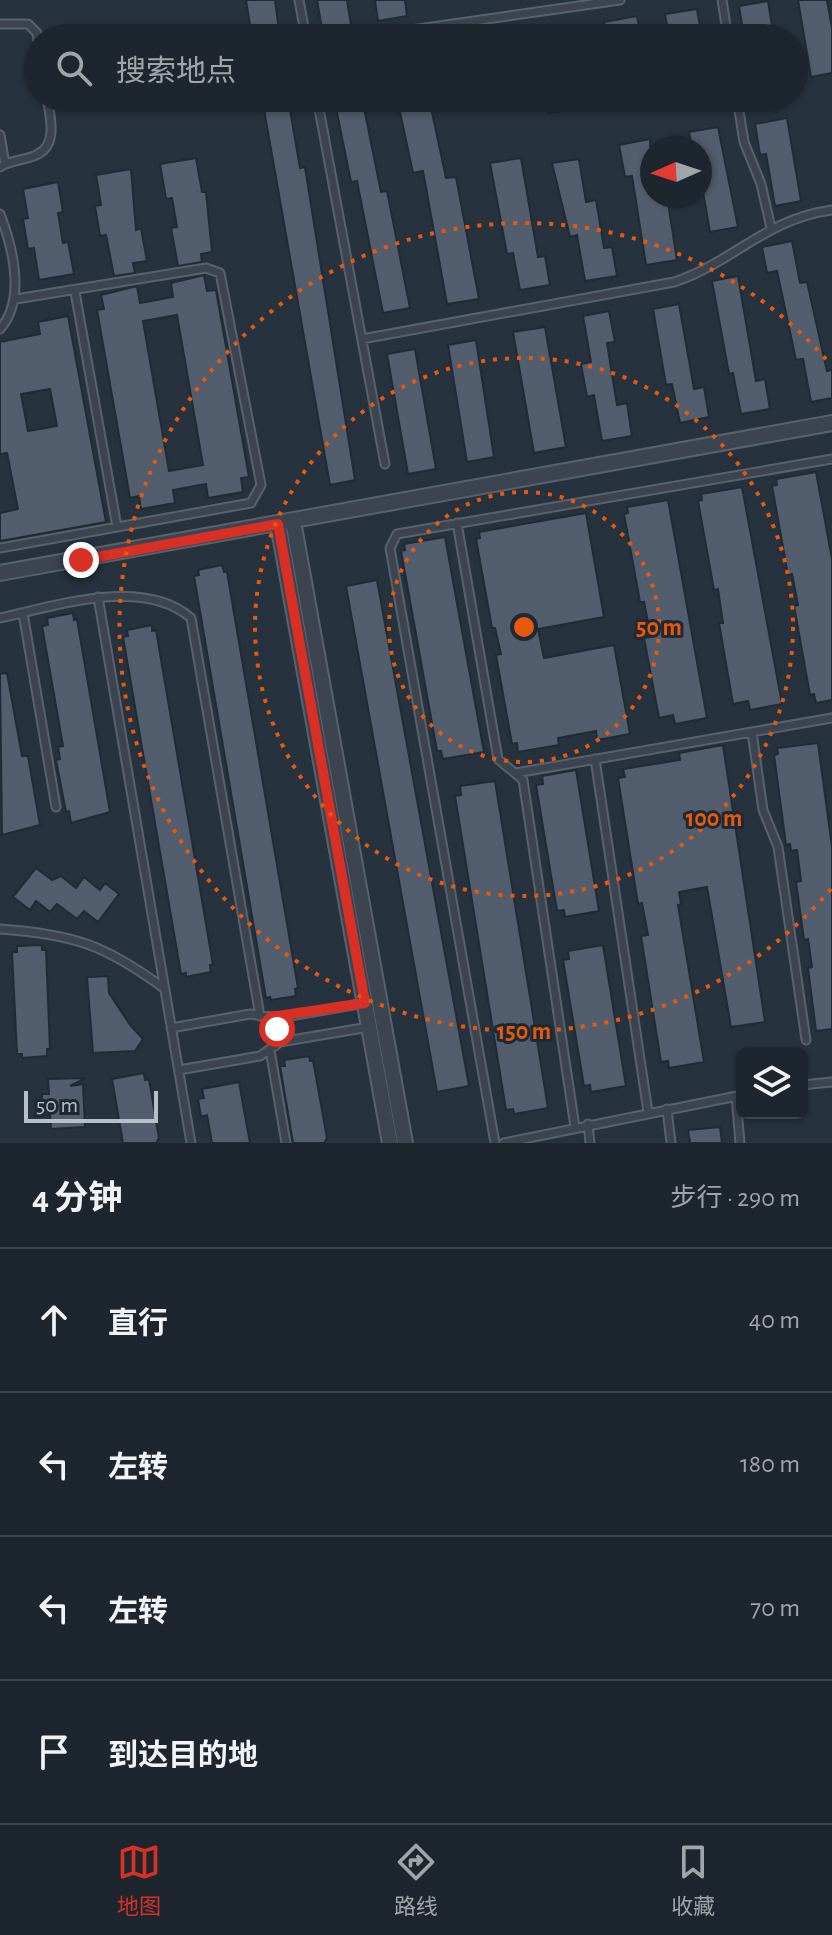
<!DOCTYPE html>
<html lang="zh">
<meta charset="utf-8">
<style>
body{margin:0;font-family:"Alegreya Sans","Noto Sans SC",sans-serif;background:#252e37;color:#f1f3f6}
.controls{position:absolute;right:24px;bottom:24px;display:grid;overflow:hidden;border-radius:12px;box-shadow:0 2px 6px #0004}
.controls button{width:72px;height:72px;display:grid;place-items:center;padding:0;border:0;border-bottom:2px solid #3b434b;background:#1d262f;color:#f1f3f6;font:40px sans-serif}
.compass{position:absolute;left:640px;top:136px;width:72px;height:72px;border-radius:50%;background:#1d262f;box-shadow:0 2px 6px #0004;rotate:267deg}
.scale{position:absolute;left:24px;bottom:20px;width:134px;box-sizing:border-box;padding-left:8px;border:4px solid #b7bfca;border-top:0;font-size:22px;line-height:28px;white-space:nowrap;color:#b7bfca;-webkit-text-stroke:6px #1f2934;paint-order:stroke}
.stop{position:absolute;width:24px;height:24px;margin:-18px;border:6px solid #d93025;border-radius:50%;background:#fff}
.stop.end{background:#d93025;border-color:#fff;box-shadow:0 2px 8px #0008}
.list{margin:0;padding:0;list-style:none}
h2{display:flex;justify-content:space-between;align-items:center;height:104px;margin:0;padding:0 32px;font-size:34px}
h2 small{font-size:26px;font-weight:400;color:#a0a5aa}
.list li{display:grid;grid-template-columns:52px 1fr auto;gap:24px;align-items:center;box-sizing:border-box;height:144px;padding:0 32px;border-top:2px solid #3b434b}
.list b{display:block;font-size:30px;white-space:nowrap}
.list em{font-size:26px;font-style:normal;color:#a0a5aa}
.icon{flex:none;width:44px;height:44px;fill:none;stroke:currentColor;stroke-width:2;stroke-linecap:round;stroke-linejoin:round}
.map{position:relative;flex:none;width:832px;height:1143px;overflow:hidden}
.search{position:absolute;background:#1d262f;box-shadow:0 2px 6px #0004;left:24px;right:24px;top:24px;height:88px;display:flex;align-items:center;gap:20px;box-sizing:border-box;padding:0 28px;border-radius:44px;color:#a0a5aa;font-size:30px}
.sheet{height:680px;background:#1d262f}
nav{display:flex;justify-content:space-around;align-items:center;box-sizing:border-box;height:112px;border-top:2px solid #3b434b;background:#1d262f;font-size:22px;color:#a0a5aa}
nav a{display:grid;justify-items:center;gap:4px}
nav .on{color:#d93025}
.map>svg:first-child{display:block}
.building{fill:#525d6d;stroke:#212b36;stroke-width:2;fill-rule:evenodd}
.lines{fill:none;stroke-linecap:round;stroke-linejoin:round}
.lane-casing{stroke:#58626d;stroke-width:11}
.street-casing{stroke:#58626d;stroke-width:18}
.lane{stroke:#3b444f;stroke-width:7}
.street{stroke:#3b444f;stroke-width:14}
.route{stroke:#d93025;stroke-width:10}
.ring{fill:none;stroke:#e8590c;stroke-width:4;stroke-dasharray:4 8}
.centre{fill:#e8590c;stroke:#1f2934;stroke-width:4}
.ring-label{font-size:24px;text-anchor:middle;font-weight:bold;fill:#e8590c;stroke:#1f2934;stroke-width:6;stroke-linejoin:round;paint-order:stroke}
</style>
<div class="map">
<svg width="832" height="1143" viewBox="0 0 832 1143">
<rect width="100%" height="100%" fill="#27323f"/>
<!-- building -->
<path class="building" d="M246,0H275L280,38H252Z
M317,0H347L351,25L322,29Z
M375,0H405L407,16L378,21Z
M798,0H827L832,28V73L811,77Z
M768,1L773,32L744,37L739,6Z
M697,9L702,38H669L665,14Z
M637,16L641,38H607L604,22Z
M262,98H288L300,168L305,167L355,480L330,485Z
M334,98H362L381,192L387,191L410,308L383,313L357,181L351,182Z
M397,98H429L446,178L456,177L479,299L447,304L423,171L413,173Z
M546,98H591V106L548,113Z
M787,118L801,201L775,206L766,154L760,155L755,124Z
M718,127L738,227L710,232L700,175V148H692L689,132Z
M650,139L652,196H667L677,260L646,265L632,176L625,177L619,145Z
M196,158L202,192H206L212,252L201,254L202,262L178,266L171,228L177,227L172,198L166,199L160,164Z
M521,158L538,257L545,256L550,285L520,290L513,253L507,254L490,163Z
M579,159L586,202L596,200L604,248L612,247L617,276L585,281L577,235L570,237L552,163Z
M131,169L136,230L141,228L147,261L133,263L135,273L114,276L106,235L100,236L95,206L101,205L96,175Z
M58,182L63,212L58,213L63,243L68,242L74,274L39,280L34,248L28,249L23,219L28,218L23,189Z
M792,241L800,283L807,282L827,371L832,370V398L811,402L803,359L796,360L777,271L767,273L762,247Z
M204,275L207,291L216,290L249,477L241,478L243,492L208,498L206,484L173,490L175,503L141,509L139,496L130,498L97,310L104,309L101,295L137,286L140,303L173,297L171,283ZM177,315L203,465L169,471L143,321Z
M738,276L756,381L765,379L770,409L741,414L733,373L729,374L712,281Z
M679,304L694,389L704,387L709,417L680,423L672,384L666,385L653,309Z
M609,311L615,342L607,343L617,405L627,403L632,436L602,441L594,395L587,397L581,364L591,362L583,316Z
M68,316L106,522L0,541V513L18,509L7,453L0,454V342L40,334L38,322ZM50,389L57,426L28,431L21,394Z
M545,327L566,447L534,453L513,332Z
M476,340L494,457L467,462L448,345Z
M415,349L436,469L408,474L387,354Z
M816,472L832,559V700L816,703L814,694L810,695L794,606L798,605L792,574L788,575L772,486L777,485L776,479Z
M742,487L782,704L750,710L748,701L733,704L719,623H723L718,589L714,590L698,501L702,500L701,494Z
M668,500L707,718L675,724L673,715L659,718L644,638L651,637L644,602H640L624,514L628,513L627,507Z
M586,513L604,617L538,629L544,658L614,645L630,734L597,740L596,731L558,738L559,745L518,752L517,743L512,744L496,655L501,654L495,628H492L476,539L480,538L479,532Z
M445,537L484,752L443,759L441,751H437L401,551L405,550L404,544Z
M222,565L224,572H227L298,988L295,989L296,996L271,1000L270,997L266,998L194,576L199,575L198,570Z
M377,580L469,1086L437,1092L346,586Z
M73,613L74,620L77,619L110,812L71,823L69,811L66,812L56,760L60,759L58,747L63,746L42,626L48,625L47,618Z
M152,625V631L156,630L213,965H210L211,972L186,977V973L181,974L123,637L128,636L127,630Z
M7,673L22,756H28L40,825L2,835L0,674Z
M818,743L832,847V1029L816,1031L808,968L812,967L808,939L804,940L796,882L801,881L797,850L791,851L790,844L786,845L774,755L778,754L777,748Z
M723,745L765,1022L731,1027L707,887L679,892L681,904L678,905L704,1062L669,1068L668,1061L661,1062L641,936L648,935L642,903L638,904L618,778L625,777L623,769L680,760L679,753Z
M576,770L599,911L565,917L564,910L557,911L536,785L543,784L542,776Z
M495,781L548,1108L514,1114L513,1109L506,1110L455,796L461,795L460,786Z
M36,868L52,880L61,876L76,888L84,877L100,890L105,883L119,894L98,922L84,911L77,919L57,904L50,912L36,901L30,910L13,897Z
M42,945V950H46L50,1049H47V1056L22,1058V1054H17L12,952H17V946Z
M603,945L626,1086L591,1092L590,1085L584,1086L563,960L569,959L568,951Z
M108,976L109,993L130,1025L143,1039L135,1051L93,1053L87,977Z
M309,1056L310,1061L313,1060L327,1138L324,1143H293L280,1066H285L284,1060Z
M144,1073L145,1080L149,1079L159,1138L156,1143H123L112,1079Z
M86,1078L70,1086L83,1084L85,1127L51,1129L50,1115H43L42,1094H49L48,1079Z
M239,1082L250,1143H212L207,1115L201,1117L198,1099L204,1098L202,1089Z
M720,1127L722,1143H690L688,1130Z"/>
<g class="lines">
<!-- lane casing -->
<g class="lane-casing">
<path id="lane" d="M299,0L306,38
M722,0L728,38
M0,24H28L37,33L38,41
M355,38L620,0
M317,98L385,464
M737,98L744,142L761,184L771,228
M0,135L5,164
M0,167C12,159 26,161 38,154C58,144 50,115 47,98
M0,214C13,248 26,300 0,329
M75,292L117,527
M362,339L674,282C734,262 765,219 832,210
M457,523L498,759L523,780L575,1127
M0,548L251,503L261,485L220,273L206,268L16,299
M98,597L191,1143
M23,613L56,807
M0,618C55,606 144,576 191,618L260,1016
M752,732L763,810L778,847L806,1040
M595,759L648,1112
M516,773L832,718
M0,929C75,935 104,944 165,989
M271,1017L277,1029L275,1046
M171,1028L250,1014L279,1018L365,1003
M270,1050L286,1143
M179,1070L260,1056L280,1042L369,1027
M802,1085L832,1082
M736,1096L740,1143
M667,1109L671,1143
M588,1124L590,1143
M495,1143L390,548L397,534L832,459
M504,1143L742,1095"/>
</g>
<!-- street casing -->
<g class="street-casing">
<path id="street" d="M293,521L405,1143
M278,524L390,1143
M0,573L832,423"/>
</g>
<!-- lane -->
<use href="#lane" class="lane"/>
<!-- street -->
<use href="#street" class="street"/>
</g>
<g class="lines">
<!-- route -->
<path class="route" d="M81,560L278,524L365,1003L271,1017L277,1029"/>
</g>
<!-- distance rings -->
<g class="ring">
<circle cx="524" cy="627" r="135"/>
<circle cx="524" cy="627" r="269"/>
<path d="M831 889A404 404 0 1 1 831 365"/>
</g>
<circle cx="524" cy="627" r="12" class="centre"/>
<g class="ring-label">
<text x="659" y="635">50 m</text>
<text x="714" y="826">100 m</text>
<text x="524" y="1039">150 m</text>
</g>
</svg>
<div class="controls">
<button><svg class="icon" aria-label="layers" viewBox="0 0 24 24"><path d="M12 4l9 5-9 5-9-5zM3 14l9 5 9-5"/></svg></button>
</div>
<svg class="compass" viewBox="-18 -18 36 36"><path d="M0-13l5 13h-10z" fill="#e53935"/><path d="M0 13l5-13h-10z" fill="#a0a5aa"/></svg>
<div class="scale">50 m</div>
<div class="stop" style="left:277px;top:1029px"></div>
<div class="stop end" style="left:81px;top:560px"></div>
<div class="search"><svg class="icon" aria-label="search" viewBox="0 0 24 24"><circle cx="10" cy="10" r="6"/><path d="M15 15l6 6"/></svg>搜索地点</div>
</div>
<section class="sheet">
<h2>4 分钟<small>步行 · 290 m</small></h2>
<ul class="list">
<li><svg class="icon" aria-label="ahead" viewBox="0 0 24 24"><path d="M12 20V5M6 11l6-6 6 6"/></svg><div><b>直行</b></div><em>40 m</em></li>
<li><svg class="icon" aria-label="left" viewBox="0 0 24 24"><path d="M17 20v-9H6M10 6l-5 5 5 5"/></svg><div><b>左转</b></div><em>180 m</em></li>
<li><svg class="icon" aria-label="left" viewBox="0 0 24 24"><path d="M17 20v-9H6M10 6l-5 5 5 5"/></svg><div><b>左转</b></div><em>70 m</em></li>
<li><svg class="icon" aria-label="arrive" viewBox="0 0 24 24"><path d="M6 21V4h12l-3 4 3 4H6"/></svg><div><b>到达目的地</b></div></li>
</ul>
</section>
<nav>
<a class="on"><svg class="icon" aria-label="map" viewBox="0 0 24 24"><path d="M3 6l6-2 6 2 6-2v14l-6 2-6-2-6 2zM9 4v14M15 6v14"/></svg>地图</a>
<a><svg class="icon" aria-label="directions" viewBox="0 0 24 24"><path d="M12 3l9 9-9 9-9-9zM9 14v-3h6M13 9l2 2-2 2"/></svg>路线</a>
<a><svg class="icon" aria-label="saved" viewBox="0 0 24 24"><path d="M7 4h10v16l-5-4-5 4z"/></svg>收藏</a>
</nav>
